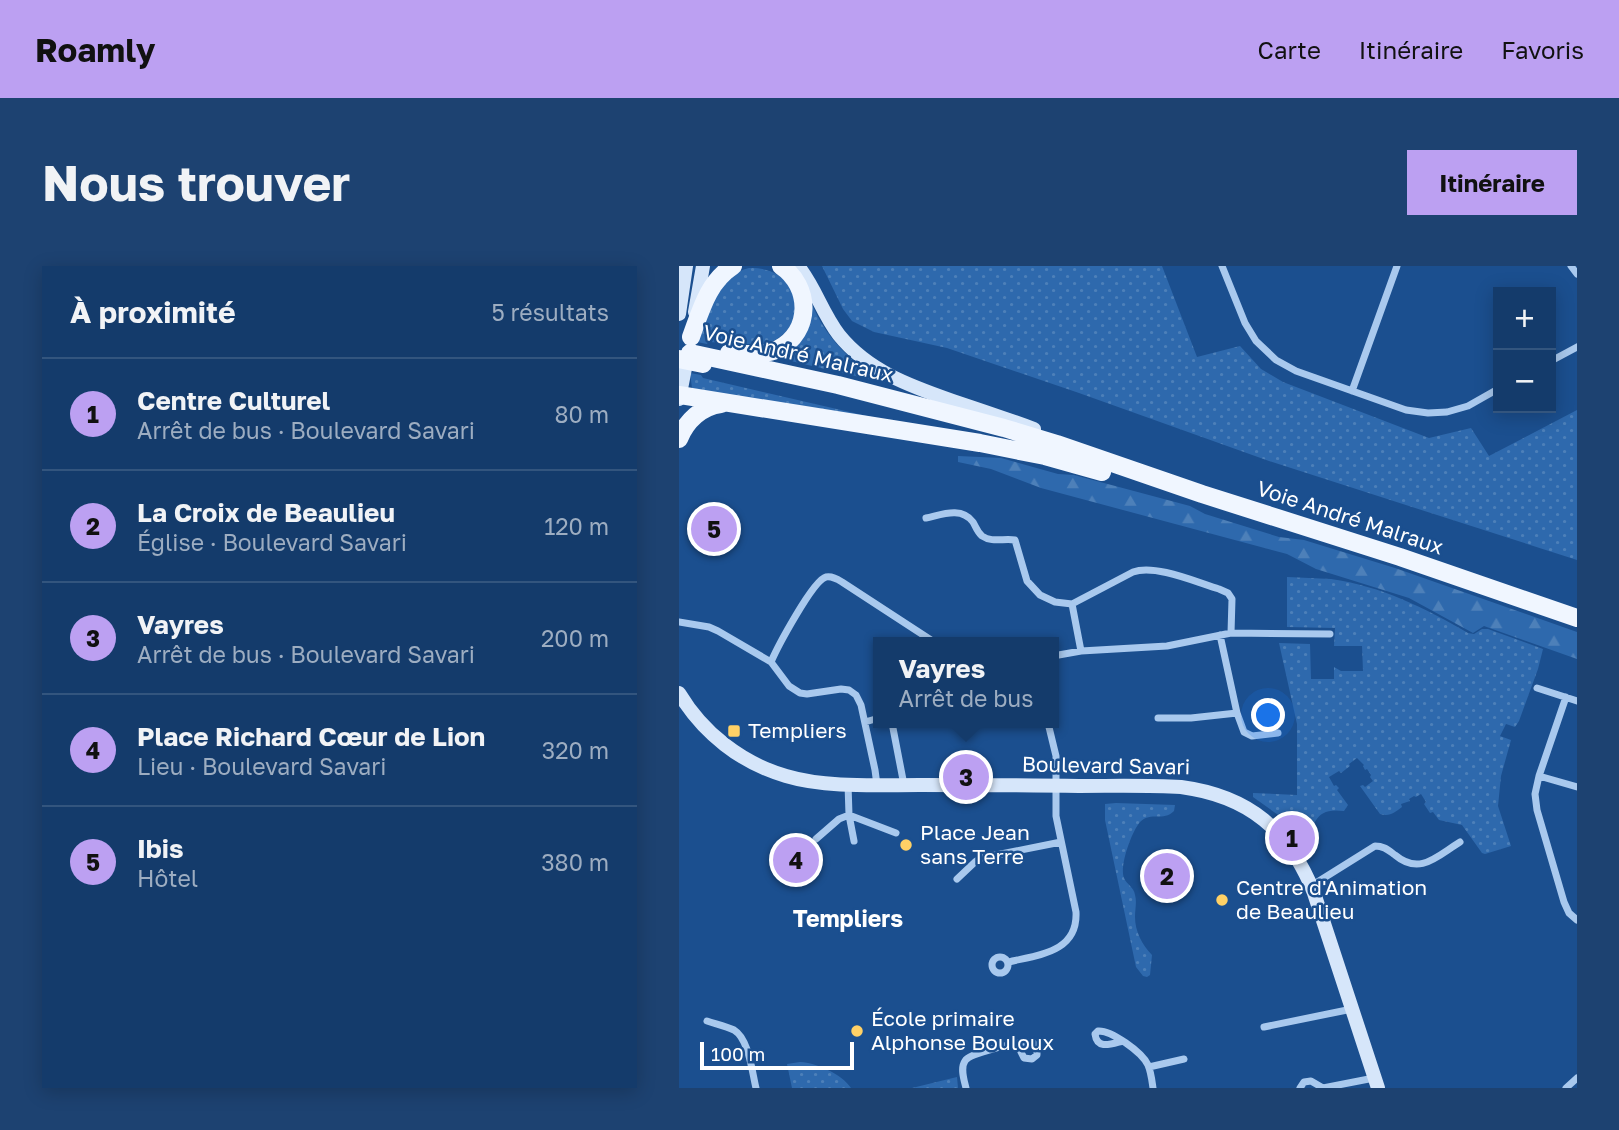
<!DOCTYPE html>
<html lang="fr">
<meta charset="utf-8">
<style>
body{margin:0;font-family:"Golos Text",sans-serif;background:#1d4271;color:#f1f3f6}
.controls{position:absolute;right:21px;top:21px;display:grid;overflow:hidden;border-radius:0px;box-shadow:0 4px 18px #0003}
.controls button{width:63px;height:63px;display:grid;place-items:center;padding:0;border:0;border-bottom:2px solid #33557e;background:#143b6b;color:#f1f3f6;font:35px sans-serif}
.scale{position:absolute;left:21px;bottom:18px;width:154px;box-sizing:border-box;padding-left:7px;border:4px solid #fff;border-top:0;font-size:19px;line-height:24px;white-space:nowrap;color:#fff;-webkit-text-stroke:5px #1b4f8f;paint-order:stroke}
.you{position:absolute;left:590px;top:450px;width:24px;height:24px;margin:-18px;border:5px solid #fff;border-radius:50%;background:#1a73e8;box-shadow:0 0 0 10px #1a73e833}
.badge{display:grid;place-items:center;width:46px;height:46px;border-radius:50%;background:#bca0f2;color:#111;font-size:23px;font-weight:700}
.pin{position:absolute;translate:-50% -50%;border:4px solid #fff;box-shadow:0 2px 7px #0006}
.popup{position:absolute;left:194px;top:371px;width:186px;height:91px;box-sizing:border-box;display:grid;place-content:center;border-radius:0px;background:#143b6b;filter:drop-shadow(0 2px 5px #0005);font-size:23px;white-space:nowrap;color:#9dadc1}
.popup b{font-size:26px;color:#f1f3f6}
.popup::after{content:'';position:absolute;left:50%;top:100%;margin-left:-14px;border:14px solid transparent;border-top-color:#143b6b}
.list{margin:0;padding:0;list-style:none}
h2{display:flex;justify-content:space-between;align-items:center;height:91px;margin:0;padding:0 28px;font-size:30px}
h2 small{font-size:23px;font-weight:400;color:#9dadc1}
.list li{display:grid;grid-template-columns:46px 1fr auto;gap:21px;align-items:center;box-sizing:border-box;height:112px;padding:0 28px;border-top:2px solid #33557e}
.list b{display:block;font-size:26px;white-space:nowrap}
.list p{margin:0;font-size:23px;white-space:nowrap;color:#9dadc1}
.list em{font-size:23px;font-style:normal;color:#9dadc1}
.map{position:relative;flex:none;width:898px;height:822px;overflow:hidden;border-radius:0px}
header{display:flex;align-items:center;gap:42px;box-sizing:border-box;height:98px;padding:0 35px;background:#bca0f2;color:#111}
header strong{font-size:33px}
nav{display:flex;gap:38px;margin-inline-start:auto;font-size:24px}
.intro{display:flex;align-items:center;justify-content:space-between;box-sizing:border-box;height:168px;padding:0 42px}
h1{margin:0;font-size:49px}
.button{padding:18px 32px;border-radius:0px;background:#bca0f2;color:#111;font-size:24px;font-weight:700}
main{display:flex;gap:42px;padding:0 42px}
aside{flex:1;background:#143b6b;border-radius:0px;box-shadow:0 4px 18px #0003}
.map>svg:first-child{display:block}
.grass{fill:url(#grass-dots)}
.forest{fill:url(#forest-firs)}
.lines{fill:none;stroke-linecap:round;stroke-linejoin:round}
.street{stroke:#a9c9ee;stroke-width:7}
.secondary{stroke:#d6e6fa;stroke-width:14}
.primary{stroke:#f0f6ff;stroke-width:18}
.primary-bridge{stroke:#f0f6ff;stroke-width:18}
.poi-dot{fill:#ffd166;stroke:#1b4f8f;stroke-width:2.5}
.labels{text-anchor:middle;stroke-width:5;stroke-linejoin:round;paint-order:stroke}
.street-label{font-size:21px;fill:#fff;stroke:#1b4f8f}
.poi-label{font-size:21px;fill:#fff;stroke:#1b4f8f;text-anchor:start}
.neighbourhood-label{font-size:23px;font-weight:bold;fill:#fff;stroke:#1b4f8f}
</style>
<header>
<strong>Roamly</strong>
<nav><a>Carte</a><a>Itinéraire</a><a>Favoris</a></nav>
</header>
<div class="intro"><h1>Nous trouver</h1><a class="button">Itinéraire</a></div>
<main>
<aside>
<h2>À proximité<small>5 résultats</small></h2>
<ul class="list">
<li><span class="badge">1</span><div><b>Centre Culturel</b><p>Arrêt de bus · Boulevard Savari</p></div><em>80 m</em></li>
<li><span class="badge">2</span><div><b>La Croix de Beaulieu</b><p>Église · Boulevard Savari</p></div><em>120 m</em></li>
<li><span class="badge">3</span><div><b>Vayres</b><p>Arrêt de bus · Boulevard Savari</p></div><em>200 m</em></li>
<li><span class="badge">4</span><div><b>Place Richard Cœur de Lion</b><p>Lieu · Boulevard Savari</p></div><em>320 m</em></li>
<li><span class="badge">5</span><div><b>Ibis</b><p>Hôtel</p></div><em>380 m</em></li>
</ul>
</aside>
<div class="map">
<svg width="898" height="822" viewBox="0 0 898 822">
<defs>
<pattern id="grass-dots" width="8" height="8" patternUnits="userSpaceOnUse" patternTransform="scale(1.75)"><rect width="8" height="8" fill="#2e69ad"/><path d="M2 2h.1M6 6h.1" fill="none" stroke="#4d80b9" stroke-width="1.8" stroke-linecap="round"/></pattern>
<pattern id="forest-firs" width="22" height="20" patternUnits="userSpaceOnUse" patternTransform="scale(1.75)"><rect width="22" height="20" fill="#2e69ad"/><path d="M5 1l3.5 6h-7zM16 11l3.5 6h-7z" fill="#4d80b9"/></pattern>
</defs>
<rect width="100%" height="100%" fill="#1b4f8f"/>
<!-- grass -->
<path class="grass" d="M143,0H483L518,91L561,80L582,103L604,116L750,172L792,162L810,190L898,144V294L590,195L400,127L268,82L195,66L173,55L164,43Z
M70,2C129,0 134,76 73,80L71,78L29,76L28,78L18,76C30,48 37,10 70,2Z
M132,36C147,73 172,96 206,117L99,92L116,81Z
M11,107L22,109L24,112L201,153L59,132L13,122Z
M608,311C623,312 637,312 652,313C702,320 746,342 789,367L795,368L803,363H809L864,383L859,403L840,455L836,461L827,458L821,470L832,474L822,510L819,540L832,580L806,588L803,587L783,559L760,554L754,546L751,547L745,538L747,536L742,528L737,531L735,530L730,533L731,535L722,538L723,541C716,546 711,551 701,548L681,520L684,519L686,521L694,515L691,511L692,509L688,503L686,504L684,500L685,499L678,492L670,498L671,500L662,507L660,505L650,511L655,520L657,519L660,522L658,524L669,539L665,545C635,541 637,558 625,577L602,551L574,531V527L618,529V458L600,377L631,378L632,413H655V401L662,405H684L683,380H655L656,362L608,361Z
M437,537L496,539L495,545C484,556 472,545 461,556C453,565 440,600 445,612C448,619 455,621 456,629C458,636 456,643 456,651C456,665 463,679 473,689L471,709L468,711L464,710L457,701L426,554V538Z
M121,796C138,797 163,808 172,822H113L108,798Z
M278,811L279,822H233Z"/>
<!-- forest -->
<path class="forest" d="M279,190L322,192L379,208L395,209L511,240L526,248L600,271L625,274L716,302L898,366V393L805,360L794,367L730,332L637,303L608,288L362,222L312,203L279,196Z"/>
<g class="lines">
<!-- street -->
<path class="street" d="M543,0L566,57L577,75L597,94L617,105L727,144L749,147L768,146L789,140L819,123
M892,0L898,8
M872,95L898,81
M673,125L718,0
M247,252C262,249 282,240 294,256C297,261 298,266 303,270C313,277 325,272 336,274L348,315L361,329L376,336L393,338L454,306C476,298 517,316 540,323L549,327L553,333L552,367
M393,338L402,385
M0,356L30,361L39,365L92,396C98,382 134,314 147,311C153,310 158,313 163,316L255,376
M541,369L558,447L565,466L573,470L599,467
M374,390L402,385L488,380L552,367L651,368
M92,396L110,420L121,427L128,428L162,423L170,424L177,429L182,439L196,504L198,519
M858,422L898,435
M887,431L860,510L856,528L858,544L885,636L890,647L898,654
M479,452H512L558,447
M186,456L200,452
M213,457L225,519
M860,510L898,521
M169,518L170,549L175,575
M137,573L160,553L170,549L217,567
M278,613L296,596L302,592L382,576
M632,620L696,580C705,580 709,584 716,589C741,610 758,590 781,576
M313 699a8 8 0 1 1 16 0a8 8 0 1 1-16 0Z
M329,696C358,689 399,687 397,646L377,550V490L369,457
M28,755C37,758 47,760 55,764C70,773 73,806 77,822
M585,761L673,743
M444,775C432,778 418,784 416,768L419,765C432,764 463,786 469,799C472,806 473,815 474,822
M470,801L505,793
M287,822C285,814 281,802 286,795C290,787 339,776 349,776C355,776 354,777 358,781V789L353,793L345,792L338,778
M621,822L625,816L632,815L644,822L695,812
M887,822L898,812"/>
<!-- secondary -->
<path class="secondary" d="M119,0C136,21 143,47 160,69C189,105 231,120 274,135C301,144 328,153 355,163
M16,46L24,0
M0,48L7,0
M0,133L9,87
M0,427C24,467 62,497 107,510C147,522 198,519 240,519C293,519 347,519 400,520C434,520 468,519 502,521C570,530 610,564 635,627L699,822"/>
<!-- primary -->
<path class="primary" d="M12,71C22,44 29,16 54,0
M11,87L159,119L325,162L378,178L523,228L721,291L898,352
M50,87C65,88 85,90 99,83C133,66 132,20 102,0
M0,129L301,177L366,190L423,206
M0,173C7,155 23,140 42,138"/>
<!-- primary-bridge -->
<path class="primary-bridge" d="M0,93L24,98"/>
</g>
<!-- markers -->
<g class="poi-dot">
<rect x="48" y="458" width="14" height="14" rx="3.5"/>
<circle cx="227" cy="579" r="7"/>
<circle cx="543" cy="634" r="7"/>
<circle cx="178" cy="765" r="7"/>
</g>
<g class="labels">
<!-- street labels -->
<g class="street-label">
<text transform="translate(119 88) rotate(13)" y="7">Voie André Malraux</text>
<text transform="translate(671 252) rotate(18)" y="7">Voie André Malraux</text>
<text transform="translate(427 500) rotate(1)" y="7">Boulevard Savari</text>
</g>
<!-- poi labels -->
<g class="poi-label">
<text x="69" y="472">Templiers</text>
<text x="241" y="574">Place Jean<tspan x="241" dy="24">sans Terre</tspan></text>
<text x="557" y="629">Centre d'Animation<tspan x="557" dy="24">de Beaulieu</tspan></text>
<text x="192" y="760">École primaire<tspan x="192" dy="24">Alphonse Bouloux</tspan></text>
</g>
<!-- neighbourhood labels -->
<g class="neighbourhood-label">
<text x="169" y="661">Templiers</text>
</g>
</g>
</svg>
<div class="controls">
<button>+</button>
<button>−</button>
</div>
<div class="scale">100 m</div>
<div class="you"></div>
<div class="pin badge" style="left:613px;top:572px">1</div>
<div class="pin badge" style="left:488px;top:610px">2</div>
<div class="pin badge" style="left:287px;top:511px">3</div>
<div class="popup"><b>Vayres</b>Arrêt de bus</div>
<div class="pin badge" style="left:117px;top:594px">4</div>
<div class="pin badge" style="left:35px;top:263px">5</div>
</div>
</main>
